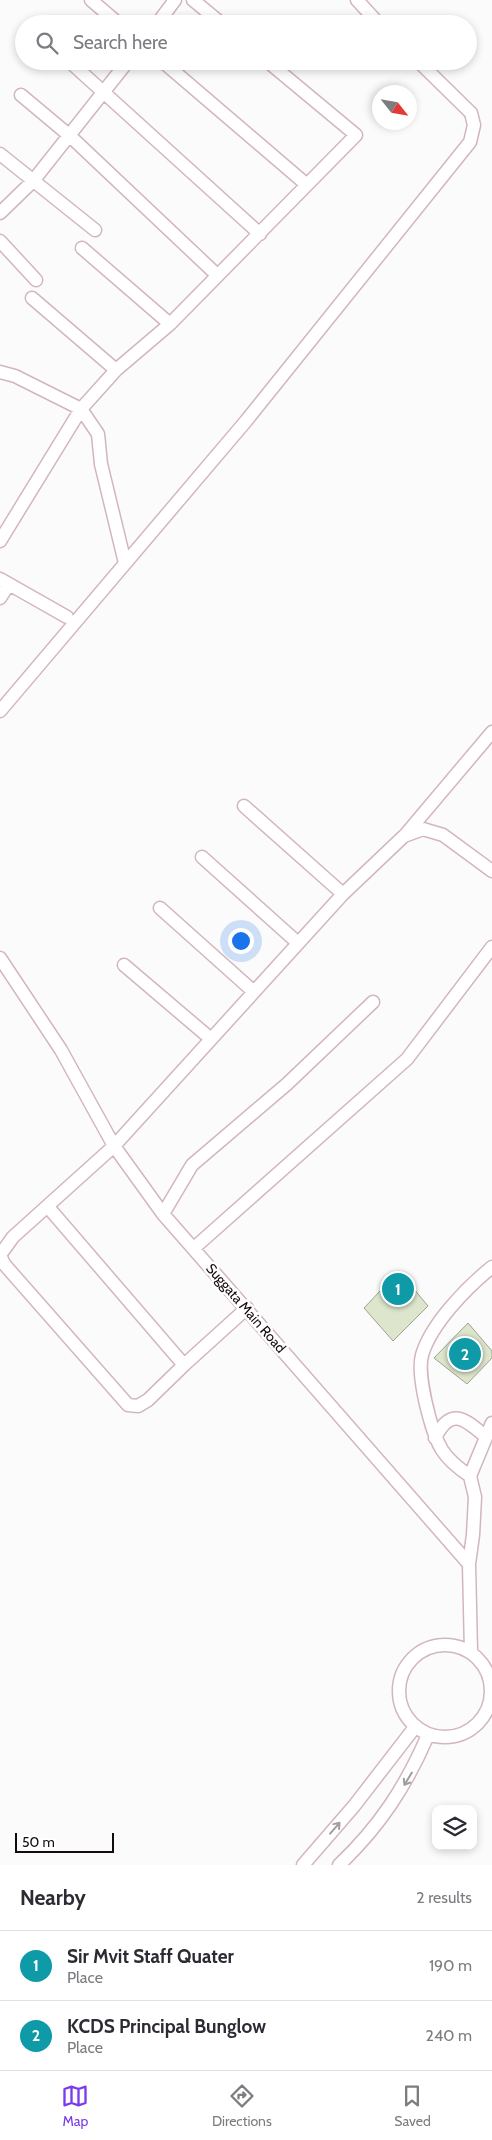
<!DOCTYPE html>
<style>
body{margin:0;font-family:Cabin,sans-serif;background:#f7f7f7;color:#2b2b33}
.controls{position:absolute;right:15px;bottom:15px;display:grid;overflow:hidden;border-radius:10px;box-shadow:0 2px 8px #0003}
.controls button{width:45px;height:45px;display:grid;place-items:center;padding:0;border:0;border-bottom:1px solid #e1e1e2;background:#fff;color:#2b2b33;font:25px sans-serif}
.compass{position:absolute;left:372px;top:85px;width:45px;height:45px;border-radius:50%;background:#fff;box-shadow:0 2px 8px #0003;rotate:121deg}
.scale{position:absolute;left:15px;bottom:12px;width:99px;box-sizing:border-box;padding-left:5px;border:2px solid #140b0e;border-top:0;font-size:14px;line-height:18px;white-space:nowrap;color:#140b0e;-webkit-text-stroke:4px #fff;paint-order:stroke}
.you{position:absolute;left:240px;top:940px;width:18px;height:18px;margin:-12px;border:4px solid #fff;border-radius:50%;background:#1a73e8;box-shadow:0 0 0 8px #1a73e833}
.badge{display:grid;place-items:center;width:32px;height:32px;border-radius:50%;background:#7c3aed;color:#fff;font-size:16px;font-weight:700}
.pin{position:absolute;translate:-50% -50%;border:2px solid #fff;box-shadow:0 1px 5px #0006}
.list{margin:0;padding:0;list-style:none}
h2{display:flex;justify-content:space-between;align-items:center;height:65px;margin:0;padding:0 20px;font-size:21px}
h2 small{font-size:16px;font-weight:400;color:#7c7c81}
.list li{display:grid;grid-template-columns:32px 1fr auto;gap:15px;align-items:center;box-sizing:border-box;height:70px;padding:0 20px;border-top:1px solid #e1e1e2}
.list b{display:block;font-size:19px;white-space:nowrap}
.list p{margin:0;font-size:16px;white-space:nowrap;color:#7c7c81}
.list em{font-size:16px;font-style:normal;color:#7c7c81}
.icon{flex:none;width:28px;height:28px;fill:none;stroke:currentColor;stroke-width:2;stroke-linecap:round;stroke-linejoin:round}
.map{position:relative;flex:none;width:492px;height:1865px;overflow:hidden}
.search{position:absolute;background:#fff;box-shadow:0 2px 8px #0003;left:15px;right:15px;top:15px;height:55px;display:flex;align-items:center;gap:12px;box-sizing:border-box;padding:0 18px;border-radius:28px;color:#7c7c81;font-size:19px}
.sheet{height:205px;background:#fff}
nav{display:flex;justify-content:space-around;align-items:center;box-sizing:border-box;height:70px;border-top:1px solid #e1e1e2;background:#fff;font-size:14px;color:#7c7c81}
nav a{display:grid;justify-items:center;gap:2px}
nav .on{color:#7c3aed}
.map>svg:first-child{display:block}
.building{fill:#dde5cc;stroke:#9da48e}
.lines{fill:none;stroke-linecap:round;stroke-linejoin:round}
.minor-casing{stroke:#d2b6be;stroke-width:15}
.minor{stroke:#fff;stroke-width:12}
.oneway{stroke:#a19d9f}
.labels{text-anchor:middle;stroke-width:5;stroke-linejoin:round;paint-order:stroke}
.street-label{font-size:14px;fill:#140b0e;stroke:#fff}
</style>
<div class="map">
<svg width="492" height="1865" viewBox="0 0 492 1865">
<rect width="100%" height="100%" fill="#fbfbfb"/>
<!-- building -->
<path class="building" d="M399,1271L428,1306L393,1341L364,1308Z
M468,1323L492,1351V1358L467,1384L434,1358Z"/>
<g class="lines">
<!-- minor casing -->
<g class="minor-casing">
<path id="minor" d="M91,0L119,24
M193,0L222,24
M357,0L379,24
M157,24L175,0
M69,61L260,234
M162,61L307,185
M21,95L70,136L217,275
M0,154L95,230
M0,213L33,181L128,61
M0,241L36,280
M82,248L170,324
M32,298L116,370
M0,372L15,376L81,409L98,434L101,464L125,563
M0,541L81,409L116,370L170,324L356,135L267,61
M0,579L67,617
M0,598L9,584
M0,711L246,421L470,142L474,125L471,113L418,61
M244,806L343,894
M406,834L492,732
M202,857L298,943
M160,908L254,992
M0,958L61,1050L114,1146L163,1214L469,1564L471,1652
M124,965L211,1039
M48,1207L184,1365
M163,1214L192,1165L287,1084L373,1002
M194,1248L407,1059L492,947
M247,1308L184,1365L148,1400L138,1406L128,1405L4,1264L0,1255L13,1237L114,1146L343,894L404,836L423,829L443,835L492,871
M435,1438C451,1406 465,1419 486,1437
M470,1476C443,1458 437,1446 429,1416C425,1401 418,1370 422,1355C431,1324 467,1287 492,1267
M469,1564L473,1535L475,1497L470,1476L492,1423
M399 1691a46 46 0 1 1 92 0a46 46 0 1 1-92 0Z
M303,1865L354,1806L415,1727
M339,1865C380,1826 406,1786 428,1735"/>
</g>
<!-- minor -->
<use href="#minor" class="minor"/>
</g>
<!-- one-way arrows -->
<defs><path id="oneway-shaft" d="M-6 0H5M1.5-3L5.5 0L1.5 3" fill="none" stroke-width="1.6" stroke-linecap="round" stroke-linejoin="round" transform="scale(1.25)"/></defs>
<g class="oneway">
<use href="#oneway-shaft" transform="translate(408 1779) rotate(121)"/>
<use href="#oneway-shaft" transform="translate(335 1828) rotate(-49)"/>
</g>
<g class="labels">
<!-- street labels -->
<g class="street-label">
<text transform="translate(246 1308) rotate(49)" y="5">Suggata Main Road</text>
</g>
</g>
</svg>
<div class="controls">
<button><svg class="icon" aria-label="layers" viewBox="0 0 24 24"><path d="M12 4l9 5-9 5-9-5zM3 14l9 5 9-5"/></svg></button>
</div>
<svg class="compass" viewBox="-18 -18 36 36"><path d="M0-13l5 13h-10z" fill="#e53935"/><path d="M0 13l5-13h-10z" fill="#7c7c81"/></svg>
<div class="scale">50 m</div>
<div class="you"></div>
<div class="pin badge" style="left:398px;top:1289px;background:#0f9aa8">1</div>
<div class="pin badge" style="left:465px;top:1354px;background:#0f9aa8">2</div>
<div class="search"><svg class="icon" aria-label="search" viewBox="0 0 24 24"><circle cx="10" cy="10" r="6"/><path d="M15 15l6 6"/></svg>Search here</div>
</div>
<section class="sheet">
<h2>Nearby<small>2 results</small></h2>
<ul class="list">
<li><span class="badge" style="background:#0f9aa8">1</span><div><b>Sir Mvit Staff Quater</b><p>Place</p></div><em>190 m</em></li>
<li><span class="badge" style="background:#0f9aa8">2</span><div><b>KCDS Principal Bunglow</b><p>Place</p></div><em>240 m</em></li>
</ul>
</section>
<nav>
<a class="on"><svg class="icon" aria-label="map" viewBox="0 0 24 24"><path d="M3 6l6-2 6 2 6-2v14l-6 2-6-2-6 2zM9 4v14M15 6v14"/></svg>Map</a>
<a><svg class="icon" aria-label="directions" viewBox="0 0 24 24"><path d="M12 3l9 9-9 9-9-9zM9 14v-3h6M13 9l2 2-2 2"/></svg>Directions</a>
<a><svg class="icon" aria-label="saved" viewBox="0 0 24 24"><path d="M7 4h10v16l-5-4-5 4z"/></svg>Saved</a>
</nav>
